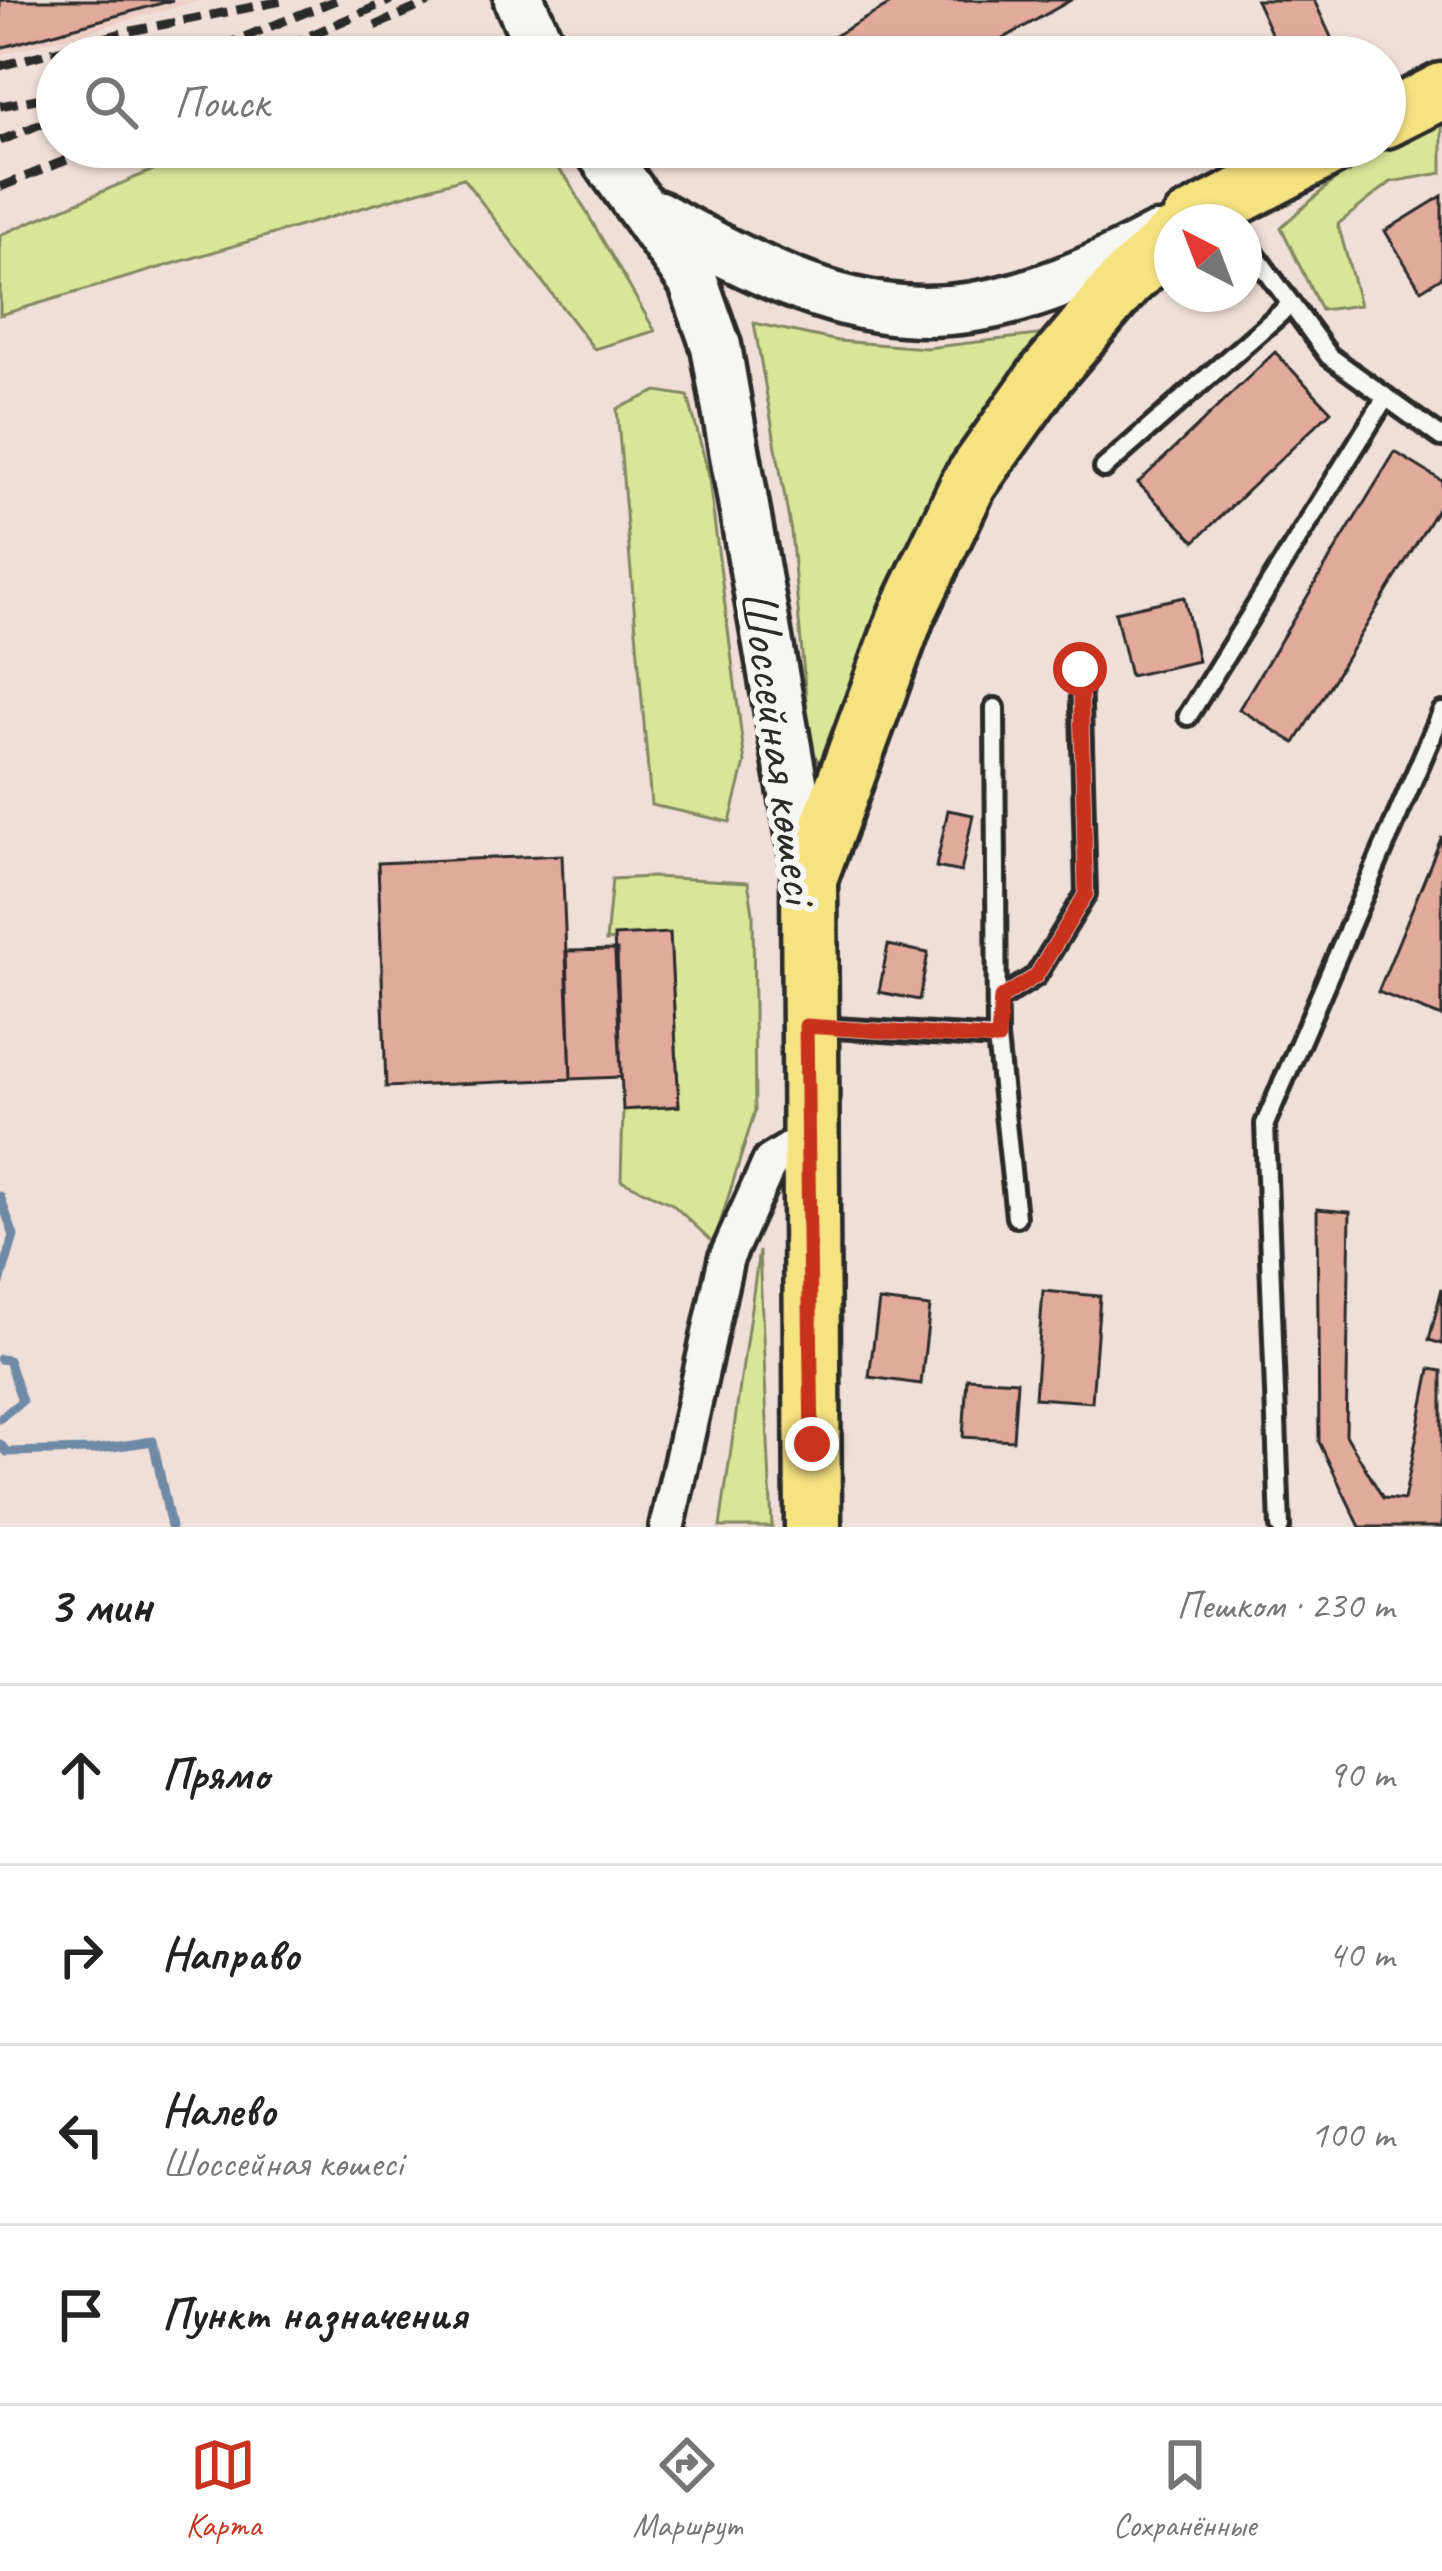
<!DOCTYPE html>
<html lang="ru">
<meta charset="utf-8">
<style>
body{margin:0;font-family:Caveat,sans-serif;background:#f2f2f2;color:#222}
.compass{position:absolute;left:1154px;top:204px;width:108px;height:108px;border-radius:50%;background:#fff;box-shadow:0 3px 9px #0004;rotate:318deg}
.stop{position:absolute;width:36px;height:36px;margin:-27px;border:9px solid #c8321e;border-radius:50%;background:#fff}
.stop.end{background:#c8321e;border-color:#fff;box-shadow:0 3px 12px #0008}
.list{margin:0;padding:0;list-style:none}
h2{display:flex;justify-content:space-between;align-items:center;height:156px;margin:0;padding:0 48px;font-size:51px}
h2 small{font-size:39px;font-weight:400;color:#767676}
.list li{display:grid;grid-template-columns:78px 1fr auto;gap:36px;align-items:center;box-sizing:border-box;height:180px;padding:0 48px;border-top:3px solid #e0e0e0}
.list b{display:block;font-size:45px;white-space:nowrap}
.list p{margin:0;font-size:39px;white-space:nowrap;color:#767676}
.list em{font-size:39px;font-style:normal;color:#767676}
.icon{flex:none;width:66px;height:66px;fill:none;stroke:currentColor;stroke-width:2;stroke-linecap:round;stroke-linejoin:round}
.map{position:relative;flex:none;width:1442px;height:1527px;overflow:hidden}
.search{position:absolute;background:#fff;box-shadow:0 3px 9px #0004;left:36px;right:36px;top:36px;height:132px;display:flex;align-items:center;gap:30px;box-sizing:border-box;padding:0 42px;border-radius:66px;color:#767676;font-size:45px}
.sheet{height:876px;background:#fff}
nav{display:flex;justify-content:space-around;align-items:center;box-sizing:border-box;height:168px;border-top:3px solid #e0e0e0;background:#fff;font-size:33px;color:#767676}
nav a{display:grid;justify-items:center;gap:6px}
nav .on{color:#c8321e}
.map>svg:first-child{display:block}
.built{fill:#eccfc6}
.green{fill:#d9e698;stroke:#828862;stroke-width:3}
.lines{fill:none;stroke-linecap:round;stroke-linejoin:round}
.stream{stroke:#6f8aa5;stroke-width:9}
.building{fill:#e2aa9c;stroke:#2b2b2b;stroke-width:3}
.lane-casing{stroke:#2b2b2b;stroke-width:26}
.street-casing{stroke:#2b2b2b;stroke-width:42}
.secondary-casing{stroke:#2b2b2b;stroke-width:57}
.primary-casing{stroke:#2b2b2b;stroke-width:63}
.lane{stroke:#f6f6f2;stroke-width:16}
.street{stroke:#f6f6f2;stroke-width:33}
.secondary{stroke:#f6f6f2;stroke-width:48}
.primary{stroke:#f5e382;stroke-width:54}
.rail{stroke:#2b2b2b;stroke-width:9;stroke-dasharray:18 9;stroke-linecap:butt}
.route{stroke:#c8321e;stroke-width:15}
.labels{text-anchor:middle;stroke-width:12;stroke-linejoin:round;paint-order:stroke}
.street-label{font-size:51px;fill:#2b2b2b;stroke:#f6f6f2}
</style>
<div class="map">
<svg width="1442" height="1527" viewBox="0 0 1442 1527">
<rect width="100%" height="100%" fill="#f0dfd8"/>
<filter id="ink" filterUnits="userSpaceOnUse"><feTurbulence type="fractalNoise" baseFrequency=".00833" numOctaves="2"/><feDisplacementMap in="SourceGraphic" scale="24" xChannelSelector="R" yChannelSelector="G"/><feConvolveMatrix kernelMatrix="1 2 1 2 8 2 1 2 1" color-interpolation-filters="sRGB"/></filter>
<g filter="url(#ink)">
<!-- built -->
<path class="built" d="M0,0H202L0,55Z"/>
<!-- green -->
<path class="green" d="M1442,121V173L1391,182L1338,224L1360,305L1321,310L1281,227L1348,168Z
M207,147H538L568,180L655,331L594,349L463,178L0,315V235Z
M754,323L838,341L926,348L1055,333L823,765L811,753L791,532Z
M657,391L688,396L708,472L745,763L730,822L651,805L617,409Z
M652,877L748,882L753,912L755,1111L714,1243L672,1204L621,1180L623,1110L679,1106L670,934L606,941L612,879Z
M759,1251L772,1527H720Z"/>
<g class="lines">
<!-- stream -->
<path class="stream" d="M0,1196L14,1236L0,1283
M0,1359L8,1360L22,1401L0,1418
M0,1444L7,1452L92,1450L153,1441L171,1527"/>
</g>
<!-- building -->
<path class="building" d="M0,0H173L0,48Z
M898,0H1071L971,57H827L820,44Z
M1256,0H1314L1340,57H1282Z
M1442,196V277L1421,290L1385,231Z
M1275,352L1331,411L1195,541L1138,483Z
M1395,452L1442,481V501L1295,743L1239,709Z
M1184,597L1198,661L1130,676L1115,612Z
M948,810L973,815L961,872L936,867Z
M1442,836V1017L1378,992Z
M562,855L571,1079L386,1087L378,863Z
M670,933L679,1106L623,1110L614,936Z
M888,945L928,953L919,1000L879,992Z
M617,950L621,1077L571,1079L567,951Z
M1317,1209L1350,1212L1346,1435L1383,1498L1404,1500L1430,1369L1442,1371V1527H1360L1319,1442Z
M1442,1288V1344L1429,1340Z
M1043,1291L1100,1296L1092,1402L1035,1398Z
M879,1301L930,1307L921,1384L869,1377Z
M967,1378L1017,1381L1013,1440L963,1437Z"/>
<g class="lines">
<!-- lane casing -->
<g class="lane-casing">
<path id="lane" d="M1244,240L1329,356L1441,437
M1104,468L1291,304
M1188,716L1386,397
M1001,998L1036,976L1086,894L1080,669
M819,1027L997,1038L995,708
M997,1038L1016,1217
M1280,1527L1265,1124L1442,712"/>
</g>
<!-- street casing -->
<g class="street-casing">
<path id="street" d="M667,1527L726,1259L770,1162L807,1139"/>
</g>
<!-- secondary casing -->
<g class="secondary-casing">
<path id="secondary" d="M519,0L545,57
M598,147L693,281L716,346L809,879
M656,215C854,327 950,349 1157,238"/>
</g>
<!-- primary casing -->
<g class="primary-casing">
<path id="primary" d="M1385,120L1442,91
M1189,222L1332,147
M813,1527L809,879L906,616L969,483L1045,376L1125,282L1172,238"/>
</g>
<!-- lane -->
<use href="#lane" class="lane"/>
<!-- street -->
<use href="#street" class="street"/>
<!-- secondary -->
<use href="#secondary" class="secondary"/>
<!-- primary -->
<use href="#primary" class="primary"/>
<!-- rail -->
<path class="rail" d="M375,26L434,0
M195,57L336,0
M261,57L391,0
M0,66L126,32L287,0
M0,106L57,95
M0,141L57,117
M0,187L99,147"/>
</g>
</g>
<g class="lines" filter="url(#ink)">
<!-- route -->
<path class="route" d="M812,1444L806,1026L998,1039L1001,998L1036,976L1086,894L1080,669"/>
</g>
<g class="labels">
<!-- street labels -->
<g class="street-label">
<text transform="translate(781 746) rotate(82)" y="18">Шоссейная көшесі</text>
</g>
</g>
</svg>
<svg class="compass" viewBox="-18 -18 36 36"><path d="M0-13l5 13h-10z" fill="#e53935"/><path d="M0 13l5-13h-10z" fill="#767676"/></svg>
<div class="stop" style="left:1080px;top:669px"></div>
<div class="stop end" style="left:812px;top:1444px"></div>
<div class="search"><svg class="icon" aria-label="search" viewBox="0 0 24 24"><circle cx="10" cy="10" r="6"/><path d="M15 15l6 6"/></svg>Поиск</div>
</div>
<section class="sheet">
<h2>3 мин<small>Пешком · 230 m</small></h2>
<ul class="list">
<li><svg class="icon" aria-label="ahead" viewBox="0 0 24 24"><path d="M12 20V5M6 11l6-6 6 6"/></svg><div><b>Прямо</b></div><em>90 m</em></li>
<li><svg class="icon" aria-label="right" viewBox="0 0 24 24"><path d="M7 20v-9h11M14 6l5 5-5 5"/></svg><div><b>Направо</b></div><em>40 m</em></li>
<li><svg class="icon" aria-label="left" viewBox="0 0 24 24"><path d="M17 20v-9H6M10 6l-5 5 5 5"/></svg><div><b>Налево</b><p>Шоссейная көшесі</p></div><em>100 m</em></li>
<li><svg class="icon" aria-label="arrive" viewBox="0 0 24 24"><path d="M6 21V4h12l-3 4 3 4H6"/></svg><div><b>Пункт назначения</b></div></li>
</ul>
</section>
<nav>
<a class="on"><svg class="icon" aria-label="map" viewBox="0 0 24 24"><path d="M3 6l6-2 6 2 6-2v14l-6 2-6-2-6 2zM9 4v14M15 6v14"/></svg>Карта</a>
<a><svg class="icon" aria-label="directions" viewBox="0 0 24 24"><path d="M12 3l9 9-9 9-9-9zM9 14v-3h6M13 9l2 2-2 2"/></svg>Маршрут</a>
<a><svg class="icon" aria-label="saved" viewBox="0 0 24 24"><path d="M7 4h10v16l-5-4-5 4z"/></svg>Сохранённые</a>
</nav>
